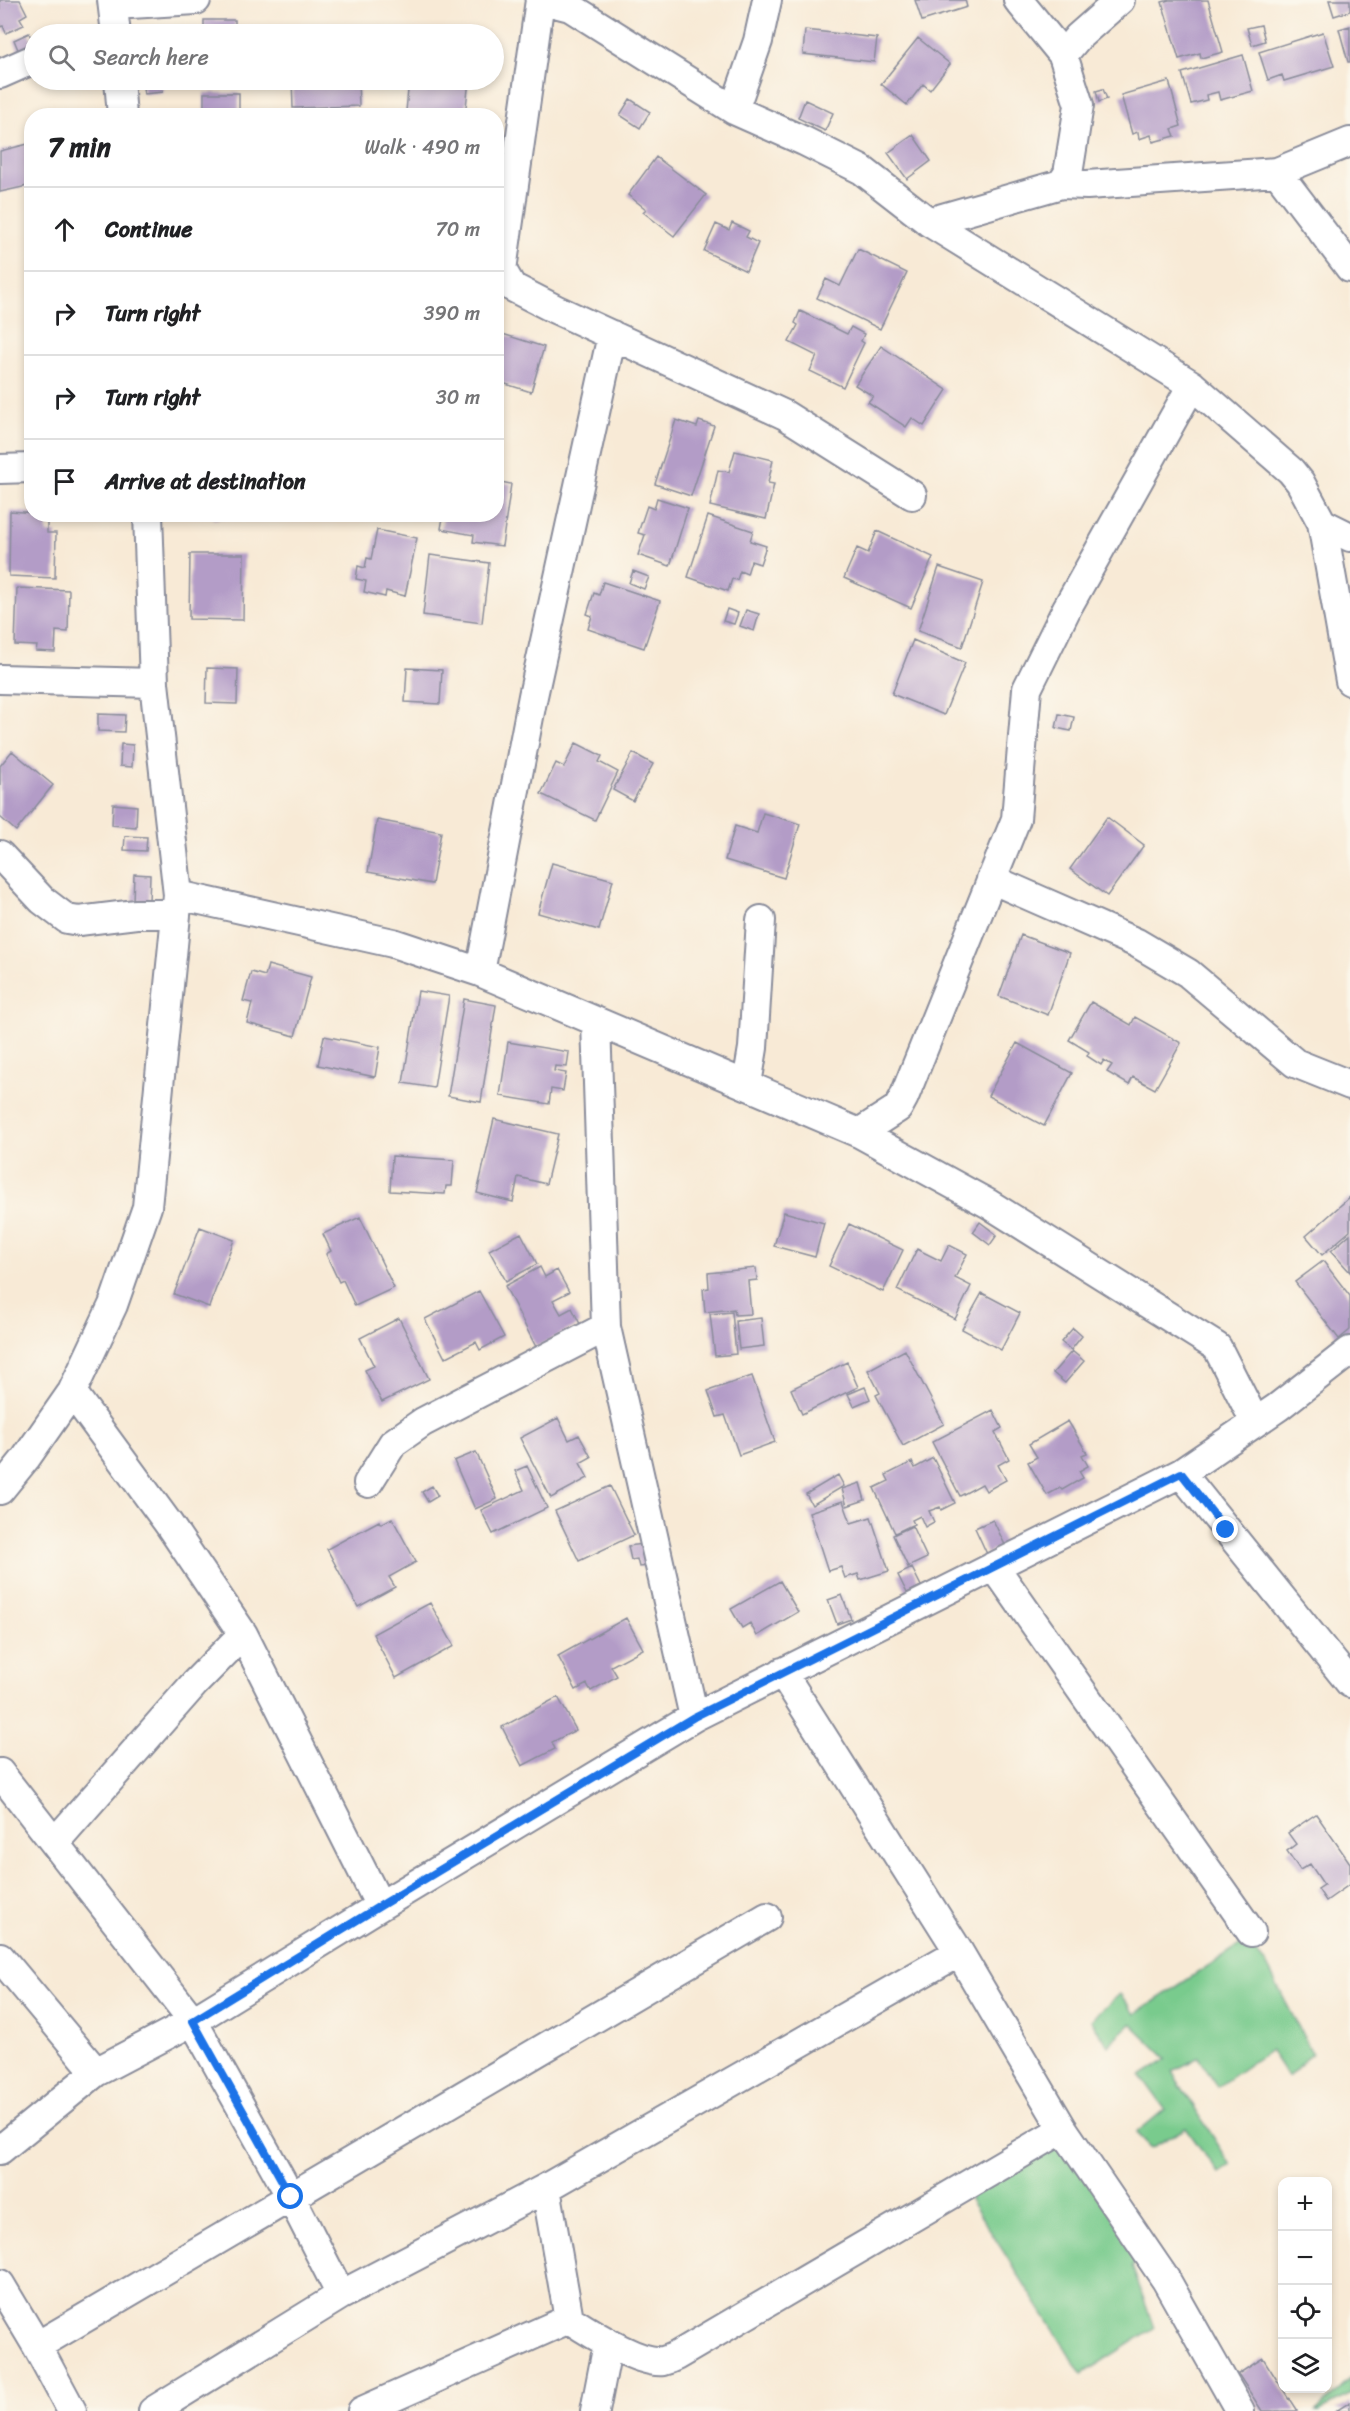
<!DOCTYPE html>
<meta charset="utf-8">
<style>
body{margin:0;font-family:Sriracha,sans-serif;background:#f6f6f6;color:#202124}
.controls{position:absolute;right:18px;bottom:18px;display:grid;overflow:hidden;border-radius:12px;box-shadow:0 3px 9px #0003}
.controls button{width:54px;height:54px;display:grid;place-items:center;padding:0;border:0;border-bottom:2px solid #e0e0e0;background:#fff;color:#202124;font:30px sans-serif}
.stop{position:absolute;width:18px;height:18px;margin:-14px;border:4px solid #1a73e8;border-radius:50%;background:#fff}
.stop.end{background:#1a73e8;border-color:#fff;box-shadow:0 2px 6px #0008}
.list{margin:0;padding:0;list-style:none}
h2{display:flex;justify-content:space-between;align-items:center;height:78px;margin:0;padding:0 24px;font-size:26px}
h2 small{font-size:20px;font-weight:400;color:#757577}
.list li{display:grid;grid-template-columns:39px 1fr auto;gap:18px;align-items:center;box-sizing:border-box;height:84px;padding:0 24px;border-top:2px solid #e0e0e0}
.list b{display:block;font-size:22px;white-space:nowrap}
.list em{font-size:20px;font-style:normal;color:#757577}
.icon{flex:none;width:33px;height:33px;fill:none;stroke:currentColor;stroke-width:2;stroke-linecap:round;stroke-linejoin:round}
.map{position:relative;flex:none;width:1350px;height:2411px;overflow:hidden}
.search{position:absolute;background:#fff;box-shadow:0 3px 9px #0003;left:24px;top:24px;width:480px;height:66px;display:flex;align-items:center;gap:15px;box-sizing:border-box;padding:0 21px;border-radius:33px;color:#757577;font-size:22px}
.panel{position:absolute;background:#fff;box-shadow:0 3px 9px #0003;left:24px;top:108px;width:480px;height:414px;border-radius:24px}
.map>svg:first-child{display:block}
.green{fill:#79cb8d;stroke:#4a7d76;stroke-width:1.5}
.building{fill:#b39cc7}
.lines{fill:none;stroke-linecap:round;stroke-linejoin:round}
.minor-casing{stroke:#8a8c9a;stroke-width:32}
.minor{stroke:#fff;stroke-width:28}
.route{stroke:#1a73e8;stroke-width:8}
</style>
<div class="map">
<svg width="1350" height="2411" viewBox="0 0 1350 2411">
<rect width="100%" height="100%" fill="#fbf7ec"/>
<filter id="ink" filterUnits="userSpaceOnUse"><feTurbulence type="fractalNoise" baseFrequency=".0167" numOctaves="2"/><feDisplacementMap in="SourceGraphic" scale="12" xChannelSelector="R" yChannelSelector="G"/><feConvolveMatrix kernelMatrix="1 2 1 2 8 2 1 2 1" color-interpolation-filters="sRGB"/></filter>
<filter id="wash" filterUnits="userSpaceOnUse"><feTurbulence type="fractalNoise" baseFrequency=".008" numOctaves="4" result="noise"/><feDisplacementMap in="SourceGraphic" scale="24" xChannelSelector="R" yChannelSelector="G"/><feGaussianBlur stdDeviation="1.35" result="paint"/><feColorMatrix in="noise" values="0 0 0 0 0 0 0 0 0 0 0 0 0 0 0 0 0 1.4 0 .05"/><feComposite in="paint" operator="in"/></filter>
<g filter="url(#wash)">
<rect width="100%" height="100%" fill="#f8ead6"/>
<!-- green -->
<path class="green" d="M1246,1941L1266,1964L1312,2053L1288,2077L1270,2050L1217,2087L1199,2057L1172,2072L1231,2165L1219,2174L1186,2128L1151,2148L1136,2133L1165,2109L1141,2076L1167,2059L1131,2024L1108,2045L1091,2020L1120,1994L1135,2014Z
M1065,2139L1146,2258L1132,2266L1154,2328L1082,2374L969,2198Z
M1350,2379V2394L1320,2411H1316Z"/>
<g id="blocks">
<!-- building -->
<path class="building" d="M0,0H20L27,14L20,18L24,25L6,33L3,26L0,27Z
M915,0H965L967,7L922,21Z
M1169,0H1208L1223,52L1201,58L1200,53L1179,59L1162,2Z
M1329,0H1350V11L1334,16Z
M204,20H235V34H204Z
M1261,25L1265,41L1252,45L1247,28Z
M1350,26V62H1348L1339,29Z
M805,30L877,38L874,62L803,54Z
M1323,32L1334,66L1284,81L1282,75L1268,80L1259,52Z
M29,33L34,45L19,52L14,40Z
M918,38L950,64L930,90L923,84L907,105L881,84Z
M1243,55L1253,91L1220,100L1218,92L1206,95L1207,100L1191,104L1182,73Z
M142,80H161L163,92L144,94Z
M292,80H358L359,106L293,108Z
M409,80H469L465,116H422V112L406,111Z
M1169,81L1181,126L1172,129L1175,136L1153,142L1151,135L1139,139L1138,132L1132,134L1121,95Z
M1103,89L1107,99L1099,102L1096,91Z
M204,93H239V116H204Z
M630,99L650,112L640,128L620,115Z
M805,100L833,113L825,131L798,118Z
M913,135L931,161L907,179L888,153Z
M32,143V185L0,192V151Z
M656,157L706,195L674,236L643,212L646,209L628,195Z
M732,223L749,231L746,237L758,243L746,271L704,251L716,224L729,230Z
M858,249L907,273L880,329L817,298L826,279L840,286Z
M800,311L847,334L851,327L864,334L861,341L864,343L843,387L810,371L817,356L789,342L798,325L795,323Z
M496,332L544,347L531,392L496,381Z
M881,346L947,390L924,426L912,418L906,427L868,402L873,396L855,385Z
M676,420L697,427L699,421L714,426L691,496L655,484Z
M735,451L773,460L768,483L774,484L766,519L710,506L718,470L729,472Z
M496,481L511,484L502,546L473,542L474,535L441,529L443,517H439V514H496Z
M657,498L688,508L670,566L638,555L645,535L638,533L647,506L654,509Z
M10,511L47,514V533H56L55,578L9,576Z
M212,514H240V516L213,519Z
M708,516L753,531L750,541L766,546L760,564L751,561L747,574L740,571L737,580L732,579L728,591L688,577Z
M377,530L417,538L405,596L386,591L385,597L364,592L366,581L356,579L358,566L365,568L367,558L371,559Z
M877,531L933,557L911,608L844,578L857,548L868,553Z
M190,554H244L243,620L189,619Z
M430,555L489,563L482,623L423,615Z
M939,567L983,582L962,647L918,631Z
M633,571L649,577L644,589L629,583Z
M603,582L660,601L644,648L588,629L592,616L587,614L594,593L599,595Z
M17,588L69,590L68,632L56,631L55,652L36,651L37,646L15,645Z
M727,609L738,613L734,624L723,621Z
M746,610L759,614L754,631L740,626Z
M913,640L965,663L944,715L892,694Z
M207,668L238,669L237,704L206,703Z
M407,668L442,670L440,704L405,702Z
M98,714L125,715L124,732L98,731Z
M1059,714L1074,717L1071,731L1056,728Z
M576,743L602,756L599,762L618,772L595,820L541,794L556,763L564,767Z
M121,744L133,745L132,767L120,766Z
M12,751L53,785L16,831L0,817V766Z
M633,753L653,764L633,801L613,790Z
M113,804L137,806L136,827L112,825Z
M763,813L800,824L784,878L725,860L735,826L757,833Z
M1107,817L1144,845L1107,896L1070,869Z
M377,820L441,832L432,884L368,872Z
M125,836L147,837L146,851L124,850Z
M552,863L613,880L599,930L538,913Z
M134,874L150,875L149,901H133Z
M1021,935L1070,953L1048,1015L999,996Z
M268,965L311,977L295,1036L247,1023L252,1003L243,1001L251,972L265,976Z
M418,991L449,996L434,1088L403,1083Z
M464,999L496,1005L481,1102L448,1096Z
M1091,1002L1131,1025L1135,1017L1181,1043L1155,1089L1133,1077L1129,1085L1107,1072L1112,1065L1104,1060L1101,1065L1087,1056L1089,1052L1069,1040Z
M324,1036L380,1047L375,1077L318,1065Z
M508,1042L569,1052L567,1067L555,1066L554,1071L566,1073L563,1091L551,1089L549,1104L500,1096Z
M1017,1043L1072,1073L1044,1126L988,1096Z
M494,1119L558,1134L546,1184L518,1177L513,1202L477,1193Z
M392,1156L454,1160L452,1186H446L445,1194L390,1191Z
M1350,1197V1231L1322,1255L1306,1236Z
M784,1212L824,1223L815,1257L774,1246Z
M360,1217L394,1288L355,1306L343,1280L339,1282L326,1254L331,1251L323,1234Z
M980,1222L997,1235L990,1245L973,1232Z
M849,1224L903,1250L883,1292L829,1266Z
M200,1227L234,1240L209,1307L174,1294Z
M521,1233L537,1264L506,1281L489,1250Z
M1350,1234V1272L1331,1251Z
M949,1245L967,1254L955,1278L971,1286L955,1319L897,1290L917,1249L941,1261Z
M1323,1261L1350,1296V1330L1339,1339L1295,1282Z
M540,1267L545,1277L557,1270L569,1292L553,1300L561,1314L572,1308L580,1324L536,1347L505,1286Z
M756,1268L757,1280L748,1281L751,1314L735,1315L734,1309L705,1312L703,1289L709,1288L708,1273Z
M479,1291L504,1337L480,1350L476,1342L445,1358L425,1319Z
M982,1293L1020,1313L1001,1350L962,1329Z
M732,1312L736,1354L715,1356L710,1314Z
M399,1318L429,1379L382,1402L365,1370L374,1366L360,1338Z
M761,1318L764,1346L739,1349L736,1321Z
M1073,1328L1082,1336L1071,1350L1061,1342Z
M905,1350L944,1424L903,1446L876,1395L880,1393L868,1370Z
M1072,1351L1084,1361L1065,1383L1053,1373Z
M847,1362L858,1387L802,1414L791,1389Z
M752,1376L775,1442L739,1455L725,1415L717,1417L708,1391Z
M865,1387L870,1399L854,1406L848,1394Z
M993,1410L1002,1428L995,1432L1009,1459L998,1465L1006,1480L986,1491L982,1484L960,1496L932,1442Z
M558,1418L569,1440L579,1435L591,1457L580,1463L588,1478L551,1498L520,1438Z
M1068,1421L1087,1453L1082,1455L1088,1466L1079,1471L1083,1478L1062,1490L1060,1488L1047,1495L1028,1462L1037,1457L1029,1444Z
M476,1452L497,1499L475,1509L454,1461Z
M933,1458L955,1503L941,1510L940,1507L929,1511L934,1522L925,1527L920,1516L912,1520L914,1524L895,1533L874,1488L889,1481L886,1475L912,1462L915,1468Z
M527,1466L547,1508L493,1534L481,1510L524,1490L515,1471Z
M838,1475L844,1486L812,1505L806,1494Z
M860,1483L865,1500L847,1506L842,1489Z
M432,1486L438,1496L428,1502L422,1492Z
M610,1486L634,1535L579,1561L555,1511Z
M843,1501L851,1523L871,1517L889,1571L860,1580L858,1574L845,1578L841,1567L828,1571L809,1512Z
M392,1518L416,1562L389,1577L395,1587L358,1607L327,1549L379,1521L381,1524Z
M993,1520L1005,1545L987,1554L975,1528Z
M912,1526L927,1558L908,1567L893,1535Z
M644,1544L648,1566L639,1567L637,1559L631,1560L628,1546Z
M912,1568L921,1586L907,1593L898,1575Z
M780,1581L798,1612L757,1636L750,1623L742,1628L731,1609Z
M842,1595L851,1619L837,1624L828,1600Z
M430,1603L454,1646L396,1678L373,1634Z
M626,1618L643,1649L611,1666L617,1676L591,1691L587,1684L576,1690L558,1656Z
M558,1697L576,1730L552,1742L555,1749L522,1766L502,1727Z
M1316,1814L1350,1863V1884L1326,1901L1318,1889L1324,1885L1310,1864L1300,1870L1287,1851L1296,1844L1288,1833Z
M1263,2358L1282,2388L1297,2411H1262L1238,2374Z
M1350,2402V2411H1336Z"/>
</g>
</g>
<g filter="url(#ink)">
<use href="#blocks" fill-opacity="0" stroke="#8a8c9a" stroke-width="1.5"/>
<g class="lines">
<!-- minor casing -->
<g class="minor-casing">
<path id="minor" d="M112,0L116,34
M540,0L502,270L512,287L555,309L785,415L912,495
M543,0L570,7L734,110L804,141L862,170L929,222L1192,385L1291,471L1300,482L1322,523L1350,681
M1018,0L1063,55L1079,105L1068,174L1061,184
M114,5L196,0
M1063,55L1078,37L1120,0
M0,74L34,59
M119,80L122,116
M734,110L758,41L767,0
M1277,172L1350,268
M929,222L1061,184L1087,185L1277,172L1350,142
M0,469L32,468
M1322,523L1350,537
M0,679L154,683
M0,855L42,900L67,919L79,921L136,914H176
M991,879L1137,943L1188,973L1295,1063L1350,1085
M178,895L393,943L480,972L859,1133L989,1204L1217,1347L1255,1422
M480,972L533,696L612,335
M596,1022L606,1327L694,1717
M747,1084L753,1048L761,920
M859,1133L898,1108L904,1097L1016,819L1027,689L1067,608L1192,385
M72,1392L168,1523L243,1634
M1181,1473L1350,1683
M368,1483L393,1443L423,1422L606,1327
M0,1490L26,1458L72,1392L113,1305L147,1207L178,895L154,683L148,514
M994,1566L1251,1932
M782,1672L959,1952L1063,2129L1166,2280L1240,2411
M0,1773L193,2021L291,2197L341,2295
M55,1842L195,1683L243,1634L380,1906
M0,1957L96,2072
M0,2150L96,2072L193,2021L380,1906L694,1717L1181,1473L1278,1407L1350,1351
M546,2188L569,2319
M0,2284L37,2346L72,2411
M37,2346L767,1917
M153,2411L341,2295L546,2188L959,1952
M362,2411L569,2319C589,2332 639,2364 663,2361C667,2360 672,2358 676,2356L1063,2129
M595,2411L608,2344"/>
</g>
<!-- minor -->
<use href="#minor" class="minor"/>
</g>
</g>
<g class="lines" filter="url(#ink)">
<!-- route -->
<path class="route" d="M291,2197L193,2021L380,1906L694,1717L1181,1473L1226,1530"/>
</g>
</svg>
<div class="controls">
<button>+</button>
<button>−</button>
<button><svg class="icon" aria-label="locate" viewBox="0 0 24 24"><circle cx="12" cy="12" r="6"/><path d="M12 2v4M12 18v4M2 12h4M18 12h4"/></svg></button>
<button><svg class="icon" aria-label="layers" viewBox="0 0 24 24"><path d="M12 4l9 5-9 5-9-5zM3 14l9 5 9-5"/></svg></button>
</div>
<div class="stop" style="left:291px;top:2197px"></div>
<div class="stop end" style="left:1226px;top:1530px"></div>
<div class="search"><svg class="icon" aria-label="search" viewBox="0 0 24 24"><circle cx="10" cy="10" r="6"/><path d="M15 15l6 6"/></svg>Search here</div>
<section class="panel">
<h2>7 min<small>Walk · 490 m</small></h2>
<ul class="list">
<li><svg class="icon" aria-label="ahead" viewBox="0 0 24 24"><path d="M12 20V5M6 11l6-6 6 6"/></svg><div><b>Continue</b></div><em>70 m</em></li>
<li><svg class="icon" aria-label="right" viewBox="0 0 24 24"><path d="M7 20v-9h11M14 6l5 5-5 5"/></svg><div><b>Turn right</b></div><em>390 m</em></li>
<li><svg class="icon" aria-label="right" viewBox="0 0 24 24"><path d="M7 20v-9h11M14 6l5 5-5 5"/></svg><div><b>Turn right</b></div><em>30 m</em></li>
<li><svg class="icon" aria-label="arrive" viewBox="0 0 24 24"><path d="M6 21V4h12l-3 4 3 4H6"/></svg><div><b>Arrive at destination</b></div></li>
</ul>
</section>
</div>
